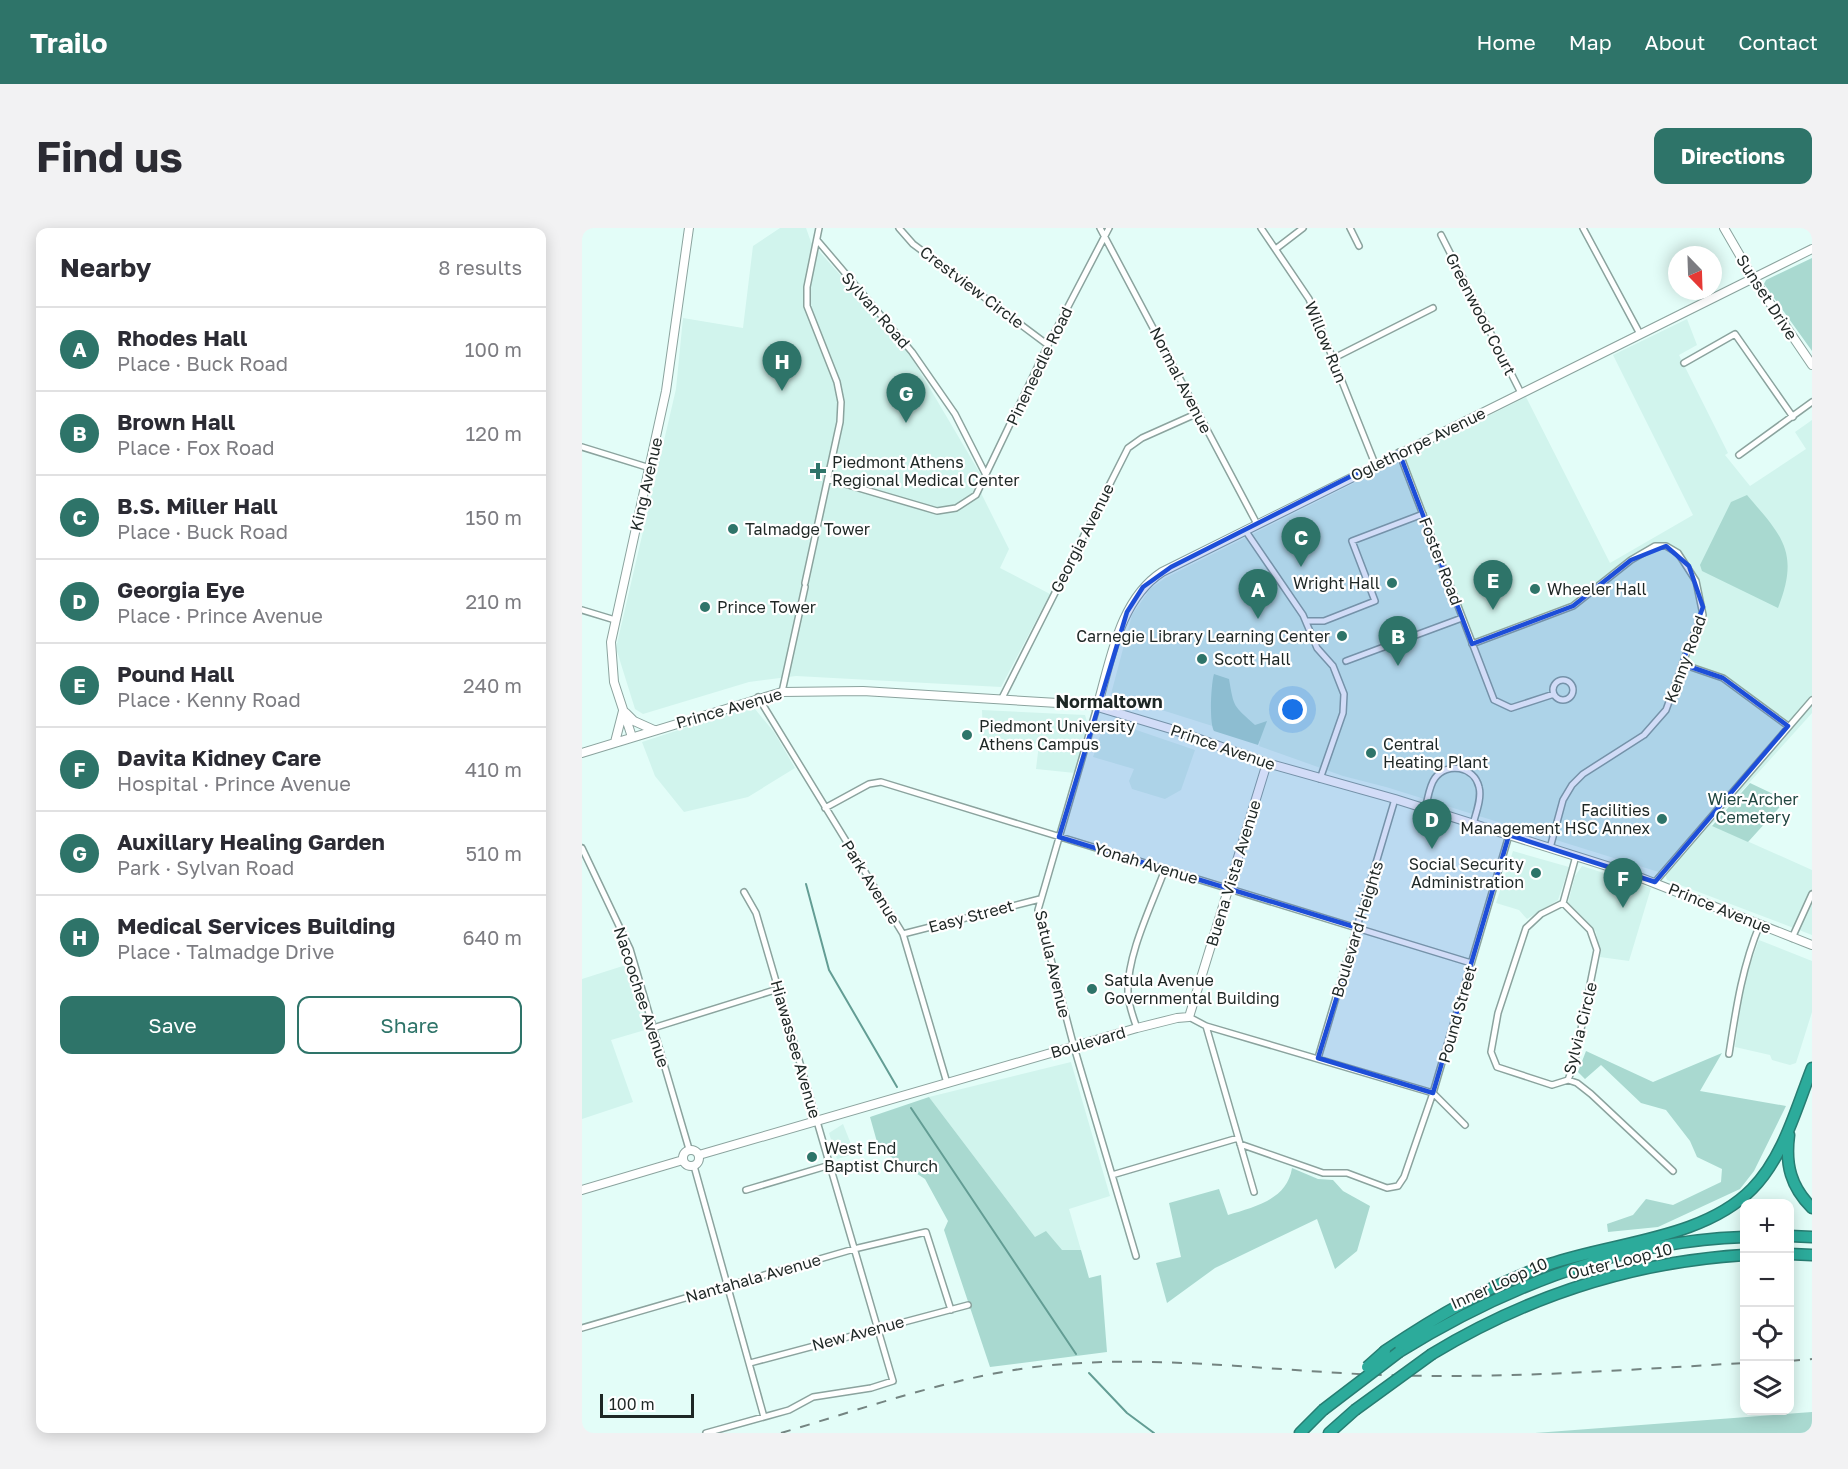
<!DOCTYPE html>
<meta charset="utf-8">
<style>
body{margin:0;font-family:"Golos Text",sans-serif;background:#f2f2f3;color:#2b2b33}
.controls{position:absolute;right:18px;bottom:18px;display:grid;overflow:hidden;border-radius:12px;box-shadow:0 3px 15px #0003}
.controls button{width:54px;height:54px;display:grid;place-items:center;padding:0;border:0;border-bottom:2px solid #e1e1e2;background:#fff;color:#2b2b33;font:30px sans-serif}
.compass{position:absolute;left:1086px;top:18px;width:54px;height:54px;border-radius:50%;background:#fff;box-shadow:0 3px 15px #0003;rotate:157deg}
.scale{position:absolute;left:18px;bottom:15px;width:94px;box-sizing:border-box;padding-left:6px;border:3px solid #1e2725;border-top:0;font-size:16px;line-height:21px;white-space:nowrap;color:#1e2725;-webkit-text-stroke:4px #fff;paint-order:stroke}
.you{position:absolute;left:711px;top:482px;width:21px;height:21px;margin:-15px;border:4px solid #fff;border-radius:50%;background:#1a73e8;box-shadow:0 0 0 9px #1a73e833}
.badge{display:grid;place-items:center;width:39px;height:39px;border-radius:50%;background:#2e7469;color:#fff;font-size:20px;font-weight:700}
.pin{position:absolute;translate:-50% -50px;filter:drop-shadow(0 2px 3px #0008)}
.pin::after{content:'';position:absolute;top:32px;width:21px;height:18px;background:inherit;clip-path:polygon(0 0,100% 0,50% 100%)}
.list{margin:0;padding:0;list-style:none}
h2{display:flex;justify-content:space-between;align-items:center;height:78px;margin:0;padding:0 24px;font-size:26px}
h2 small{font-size:20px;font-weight:400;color:#7c7c81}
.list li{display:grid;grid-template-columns:39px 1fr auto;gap:18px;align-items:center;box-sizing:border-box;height:84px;padding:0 24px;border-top:2px solid #e1e1e2}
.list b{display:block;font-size:22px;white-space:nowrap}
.list p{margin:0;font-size:20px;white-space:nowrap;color:#7c7c81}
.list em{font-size:20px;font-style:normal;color:#7c7c81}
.actions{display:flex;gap:12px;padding:18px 24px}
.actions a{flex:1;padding:14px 0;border:2px solid #2e7469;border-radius:12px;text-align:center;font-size:21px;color:#2e7469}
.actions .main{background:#2e7469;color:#fff}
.icon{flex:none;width:33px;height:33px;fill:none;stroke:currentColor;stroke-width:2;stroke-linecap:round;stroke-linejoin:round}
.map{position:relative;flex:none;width:1230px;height:1205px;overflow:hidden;border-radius:12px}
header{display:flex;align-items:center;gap:36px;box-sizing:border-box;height:84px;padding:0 30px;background:#2e7469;color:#fff}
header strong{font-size:28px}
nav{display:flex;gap:33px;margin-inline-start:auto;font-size:21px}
.intro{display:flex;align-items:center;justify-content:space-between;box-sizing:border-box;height:144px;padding:0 36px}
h1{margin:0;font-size:42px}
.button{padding:15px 27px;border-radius:12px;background:#2e7469;color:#fff;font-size:21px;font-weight:700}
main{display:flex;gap:36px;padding:0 36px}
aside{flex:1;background:#fff;border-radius:12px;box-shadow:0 3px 15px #0003}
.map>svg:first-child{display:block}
.built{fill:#d1f4ed}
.green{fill:#a9d9d0}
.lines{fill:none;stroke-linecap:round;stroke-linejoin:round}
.stream{stroke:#639d94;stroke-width:2}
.street-casing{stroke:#8ba39e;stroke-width:8}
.secondary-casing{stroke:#8ba39e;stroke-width:10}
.highway-casing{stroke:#277d72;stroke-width:13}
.street{stroke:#fff;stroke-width:5}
.secondary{stroke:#fff;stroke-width:8}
.highway{stroke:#2cab9b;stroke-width:10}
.rail{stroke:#748481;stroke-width:2;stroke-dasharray:10 10;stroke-linecap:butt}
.highway-bridge-casing{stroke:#277d72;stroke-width:13;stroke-linecap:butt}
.highway-bridge{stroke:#2cab9b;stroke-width:10}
.marked{fill:#1d4ed8;fill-opacity:0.2;stroke:#1d4ed8;stroke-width:4.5;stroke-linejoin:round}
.poi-dot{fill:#2e7469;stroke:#fff;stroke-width:2}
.labels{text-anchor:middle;stroke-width:4.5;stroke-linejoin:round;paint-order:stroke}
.street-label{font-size:16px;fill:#1e2725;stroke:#fff}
.poi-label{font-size:16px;fill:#1e2725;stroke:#fff;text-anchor:start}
.park-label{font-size:16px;fill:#204640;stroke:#fff}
.neighbourhood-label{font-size:18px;font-weight:bold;fill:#1e2725;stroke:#fff}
</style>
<header>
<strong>Trailo</strong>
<nav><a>Home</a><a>Map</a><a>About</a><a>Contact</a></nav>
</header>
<div class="intro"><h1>Find us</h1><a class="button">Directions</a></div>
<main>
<aside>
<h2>Nearby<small>8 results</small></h2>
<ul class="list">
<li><span class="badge">A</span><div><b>Rhodes Hall</b><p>Place · Buck Road</p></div><em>100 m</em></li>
<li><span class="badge">B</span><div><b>Brown Hall</b><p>Place · Fox Road</p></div><em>120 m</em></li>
<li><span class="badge">C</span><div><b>B.S. Miller Hall</b><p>Place · Buck Road</p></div><em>150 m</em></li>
<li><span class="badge">D</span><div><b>Georgia Eye</b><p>Place · Prince Avenue</p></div><em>210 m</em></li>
<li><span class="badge">E</span><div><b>Pound Hall</b><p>Place · Kenny Road</p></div><em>240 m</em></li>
<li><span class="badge">F</span><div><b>Davita Kidney Care</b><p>Hospital · Prince Avenue</p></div><em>410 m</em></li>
<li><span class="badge">G</span><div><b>Auxillary Healing Garden</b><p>Park · Sylvan Road</p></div><em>510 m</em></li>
<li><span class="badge">H</span><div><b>Medical Services Building</b><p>Place · Talmadge Drive</p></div><em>640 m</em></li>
</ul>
<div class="actions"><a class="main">Save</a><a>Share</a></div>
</aside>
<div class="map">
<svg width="1230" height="1205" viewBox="0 0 1230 1205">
<rect width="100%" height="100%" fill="#e3fdf8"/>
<!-- built -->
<path class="built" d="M198,0H224L229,14L327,125L399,247L400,267L427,321L418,340L468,366L419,459L214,448L167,454L61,486L53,481L34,420L94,161L101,90L161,100L171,18Z
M1105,91L1115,117L1097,127L1146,225L1143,227L1168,258L1224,221L1213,204L1230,192V485L1129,597L1230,642V707L1085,652L1083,646L804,559L761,548L677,518L678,513L529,466L550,387L568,361L583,350L944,169L1028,335L1111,287L1031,127Z
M173,481L192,504L213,540L166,569L102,584L73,548L60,514L149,485Z
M400,482L503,487L507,500L493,545L454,541L457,516L401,511Z
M528,493L613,522L599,562L583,571L550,561L547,553L552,541L511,529L522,496Z
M931,623L987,639L976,672L945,691L937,682L914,675Z
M1000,638L1069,660L1047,733L1018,729L1014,704L986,675L993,648Z
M1177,712L1230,733V784L1214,835L1208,837L1190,832L1188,827L1153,819L1162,753Z
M44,737L63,802L29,812L51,874L0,891V751Z
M489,834L528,968L487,981L499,1022L480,1023L453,1009L347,869Z
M261,896L273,926L255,931L247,905Z"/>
<!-- green -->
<path class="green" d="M1230,30V123L1182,56L1184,52Z
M1165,267C1200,308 1218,324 1196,380L1120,343L1118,337L1149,274Z
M632,446L647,451C652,480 651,477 673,497L685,493L676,517L632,503C627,495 629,456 632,446Z
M1168,555L1204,572L1166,614L1130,598Z
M1004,823L1071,854L1140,825L1118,863L1204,878L1172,943L1158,961L1076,999L1026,1004L1025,996L1051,987L1064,971L1091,977L1139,954L1140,941L1115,929L1108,913L1084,882L1059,875L1019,837L1003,851L996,844Z
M347,869L453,1009L464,1003L480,1022H499L507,1050L519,1047L525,1124L408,1139L362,1002L366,993L343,951L297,921L288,889Z
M710,940L736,951L751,952L761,963L788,978L775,1023L753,1041L735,991L633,1040L585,1075L574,1035L599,1029L587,975L637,961L646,987C672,979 705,972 710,940Z
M1230,1184V1205H953Z"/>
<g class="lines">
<!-- stream -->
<path class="stream" d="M224,656L247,742L315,859
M329,880L494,1126
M507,1145L545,1185L572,1205"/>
<!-- street casing -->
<g class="street-casing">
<path id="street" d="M317,0L331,16L466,117
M518,0L675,296
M679,0L727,71L793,236
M768,0L777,18
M1001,0L1058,106
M859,7L939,165
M235,12L330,124L373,186L404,247
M695,20L721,0
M752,130L851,80
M1102,135L1153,106L1211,189
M0,219L68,240
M817,224L912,472L929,480L972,466
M1157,227L1230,174
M246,251L355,283L374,280L394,267L466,117L527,0
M663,302L721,387L735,420L751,438L762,466L761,485L738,551
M223,355L258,194L259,174L255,154L225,78V59L237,0
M0,382L33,392
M724,393H742L793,373L770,313L841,286
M890,416L991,378L1049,332L1073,318H1084L1096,325L1114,353L1121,387L1110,410L1084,482L1062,507L1001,546L990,557L981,572L968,620
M764,433L880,390
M1100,436L1141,450L1206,498
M971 462a10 10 0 1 1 20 0a10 10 0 1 1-20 0Z
M200,464L223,359
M176,469L321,706L365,855
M420,470L546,220L560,210L616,185
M515,479L456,682L492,819L554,1028
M243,580L287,556L299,554L889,735
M843,581C846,571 847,558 853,550C865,534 892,538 897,559C900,570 894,585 891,596
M0,620L48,721L107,921
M1073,654L1230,472
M981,675L959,686L944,700L916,785L909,824L915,839L970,857L986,852L992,836L1015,722L1008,702L981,675L994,628
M321,706L458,671
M1210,710L1230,666
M607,789L624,798L851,865L883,897
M624,798L672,964
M71,800L196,761
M555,800C551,789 546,776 546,764C545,726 570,677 583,641
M1147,826C1154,781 1160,739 1178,696
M736,830L813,571
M986,852L995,855L1009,866L1091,943
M658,916L741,945H765L805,960L816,958L822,949L851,865L927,607
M112,938L182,1189
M530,947L656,910
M164,962L248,937
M0,1100L272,1021L344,1004L369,1082
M168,1135L386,1077
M124,1205L207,1182L231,1169L289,1160L311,1153L174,685L162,664"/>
</g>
<!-- secondary casing -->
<g class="secondary-casing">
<path id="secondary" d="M1142,0L1171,50L1230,137
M515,479C529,432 537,372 580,344L1230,21
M44,485L52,493L72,502
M50,509L32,454L29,414L84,163L107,0
M33,514L41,483
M0,525L200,464L281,463L509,477L589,501L685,535L813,571L1044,644L1230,717
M101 930a8 8 0 1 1 16 0a8 8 0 1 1-16 0Z
M117,927L555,800L595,790L607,789L685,535
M0,962L101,932"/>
</g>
<!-- highway casing -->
<g class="highway-casing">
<path id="highway" d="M1207,907C1203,937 1209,959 1230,980
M1208,1008L1230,1009
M1208,1026L1230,1027
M803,1123C855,1088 908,1057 968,1036C1032,1014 1121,1011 1170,961C1201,930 1214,881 1230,840
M817,1124C922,1059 1038,1013 1162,1009
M850,1126C946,1068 1050,1034 1162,1027
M718,1205L741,1182
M747,1205L773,1182"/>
</g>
<!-- street -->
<use href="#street" class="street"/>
<!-- secondary -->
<use href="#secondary" class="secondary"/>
<!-- highway -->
<use href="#highway" class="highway"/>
<!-- rail -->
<path class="rail" d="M1208,1133L1230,1131
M199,1205C280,1181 361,1152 445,1140C563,1124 683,1143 801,1147C922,1151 1042,1142 1162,1135"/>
<!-- highway-bridge casing -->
<g class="highway-bridge-casing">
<path id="highway-bridge" d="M785,1139L803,1123
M741,1182L817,1124
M773,1182L850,1126"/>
</g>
<!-- highway-bridge -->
<use href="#highway-bridge" class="highway-bridge"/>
</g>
<!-- marked area -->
<path class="marked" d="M817,224L890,416L991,378L1049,332L1084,318L1107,338L1121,379L1100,436L1141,450L1206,498L1073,654L927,607L851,865L736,830L776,700L477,609L545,384L561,359L589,339Z"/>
<!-- markers -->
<g class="poi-dot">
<path d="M233 234h6v6h6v6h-6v6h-6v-6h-6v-6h6z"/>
<circle cx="151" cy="301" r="6"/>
<circle cx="810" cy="355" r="6"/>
<circle cx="953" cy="361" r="6"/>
<circle cx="123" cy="379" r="6"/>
<circle cx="760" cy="408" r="6"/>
<circle cx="620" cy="431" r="6"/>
<circle cx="385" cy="507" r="6"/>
<circle cx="789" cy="525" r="6"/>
<circle cx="1080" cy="591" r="6"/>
<circle cx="954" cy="645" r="6"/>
<circle cx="510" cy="761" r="6"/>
<circle cx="230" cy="929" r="6"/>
</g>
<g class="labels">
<!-- street labels -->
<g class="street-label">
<text transform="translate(390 59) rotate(37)" y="6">Crestview Circle</text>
<text transform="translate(1185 69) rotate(57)" y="6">Sunset Drive</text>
<text transform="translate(294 82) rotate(49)" y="6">Sylvan Road</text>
<text transform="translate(899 86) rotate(63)" y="6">Greenwood Court</text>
<text transform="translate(744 114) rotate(68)" y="6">Willow Run</text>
<text transform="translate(457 138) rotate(-64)" y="6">Pineneedle Road</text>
<text transform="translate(599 152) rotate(63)" y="6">Normal Avenue</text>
<text transform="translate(836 216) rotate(-26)" y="6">Oglethorpe Avenue</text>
<text transform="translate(64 256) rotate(-77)" y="6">King Avenue</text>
<text transform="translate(500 310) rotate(-63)" y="6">Georgia Avenue</text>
<text transform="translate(859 333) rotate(69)" y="6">Foster Road</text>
<text transform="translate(1103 431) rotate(-70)" y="6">Kenny Road</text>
<text transform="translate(147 480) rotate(-16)" y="6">Prince Avenue</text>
<text transform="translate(641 519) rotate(19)" y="6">Prince Avenue</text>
<text transform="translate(564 635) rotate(17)" y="6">Yonah Avenue</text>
<text transform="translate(651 645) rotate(-73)" y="6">Buena Vista Avenue</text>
<text transform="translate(289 654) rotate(58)" y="6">Park Avenue</text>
<text transform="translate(1138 680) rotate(22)" y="6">Prince Avenue</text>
<text transform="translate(389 688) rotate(-15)" y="6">Easy Street</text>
<text transform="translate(775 701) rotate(-73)" y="6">Boulevard Heights</text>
<text transform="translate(471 736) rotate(77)" y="6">Satula Avenue</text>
<text transform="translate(60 769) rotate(72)" y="6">Nacoochee Avenue</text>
<text transform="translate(875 786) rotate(-74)" y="6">Pound Street</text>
<text transform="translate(998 800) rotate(-76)" y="6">Sylvia Circle</text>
<text transform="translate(506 814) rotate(-16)" y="6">Boulevard</text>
<text transform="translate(214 821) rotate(74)" y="6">Hiawassee Avenue</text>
<text transform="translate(1038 1033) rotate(-14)" y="6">Outer Loop 10</text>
<text transform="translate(171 1050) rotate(-16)" y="6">Nantahala Avenue</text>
<text transform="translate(917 1055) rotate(-24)" y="6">Inner Loop 10</text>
<text transform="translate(276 1105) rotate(-15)" y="6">New Avenue</text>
</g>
<!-- poi labels -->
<g class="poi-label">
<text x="250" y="240">Piedmont Athens<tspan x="250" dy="18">Regional Medical Center</tspan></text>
<text x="163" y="307">Talmadge Tower</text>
<text x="798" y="361" text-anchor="end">Wright Hall</text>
<text x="965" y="367">Wheeler Hall</text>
<text x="135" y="385">Prince Tower</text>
<text x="748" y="414" text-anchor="end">Carnegie Library Learning Center</text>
<text x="632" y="437">Scott Hall</text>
<text x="397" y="504">Piedmont University<tspan x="397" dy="18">Athens Campus</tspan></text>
<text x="801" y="522">Central<tspan x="801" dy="18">Heating Plant</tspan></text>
<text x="1068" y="588" text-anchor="end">Facilities<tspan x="1068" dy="18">Management HSC Annex</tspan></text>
<text x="942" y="642" text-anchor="end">Social Security<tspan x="942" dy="18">Administration</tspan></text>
<text x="522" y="758">Satula Avenue<tspan x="522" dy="18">Governmental Building</tspan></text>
<text x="242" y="926">West End<tspan x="242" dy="18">Baptist Church</tspan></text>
</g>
<!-- park labels -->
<g class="park-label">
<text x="1171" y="577">Wier-Archer<tspan x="1171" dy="18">Cemetery</tspan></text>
</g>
<!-- neighbourhood labels -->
<g class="neighbourhood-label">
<text x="527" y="480">Normaltown</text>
</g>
</g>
</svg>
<div class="controls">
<button>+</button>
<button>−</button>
<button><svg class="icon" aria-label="locate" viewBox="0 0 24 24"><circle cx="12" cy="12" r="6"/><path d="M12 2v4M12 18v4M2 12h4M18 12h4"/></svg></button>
<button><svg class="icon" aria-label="layers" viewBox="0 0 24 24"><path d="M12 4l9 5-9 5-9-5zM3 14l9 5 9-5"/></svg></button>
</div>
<svg class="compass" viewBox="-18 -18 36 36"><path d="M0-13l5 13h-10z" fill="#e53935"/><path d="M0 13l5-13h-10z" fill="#7c7c81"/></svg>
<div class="scale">100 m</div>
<div class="you"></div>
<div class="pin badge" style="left:676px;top:391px">A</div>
<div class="pin badge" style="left:816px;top:438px">B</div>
<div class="pin badge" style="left:719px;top:339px">C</div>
<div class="pin badge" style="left:850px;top:621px">D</div>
<div class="pin badge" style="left:911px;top:382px">E</div>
<div class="pin badge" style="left:1041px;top:680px">F</div>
<div class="pin badge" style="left:324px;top:195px">G</div>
<div class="pin badge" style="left:200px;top:163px">H</div>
</div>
</main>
